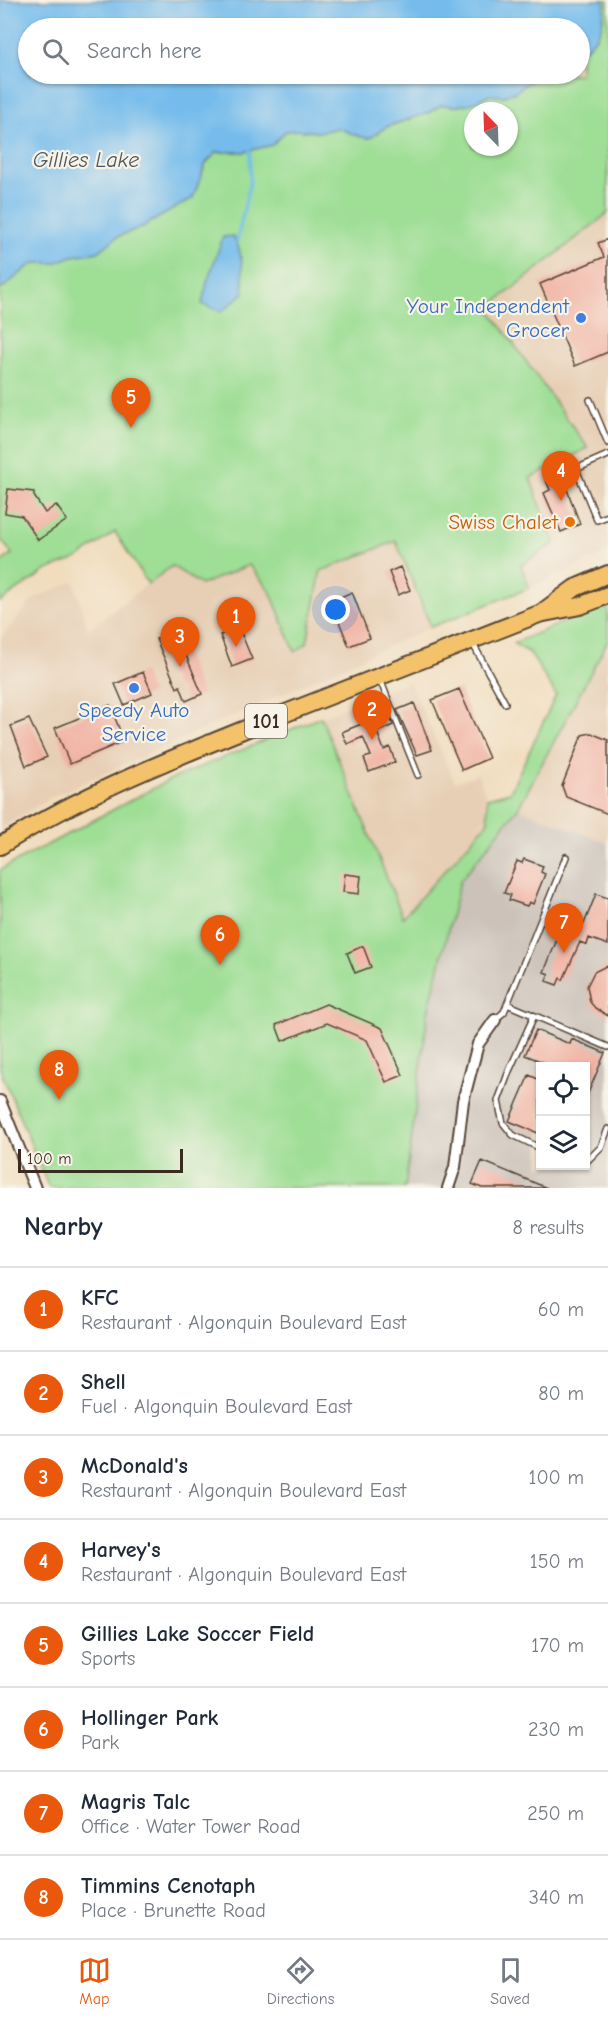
<!DOCTYPE html>
<meta charset="utf-8">
<style>
body{margin:0;font-family:"Comic Neue",sans-serif;background:#f2f2f3;color:#1f2937}
.controls{position:absolute;right:18px;bottom:18px;display:grid;overflow:hidden;border-radius:0px;box-shadow:0 2px 4px #0004}
.controls button{width:54px;height:54px;display:grid;place-items:center;padding:0;border:0;border-bottom:2px solid #e0e1e3;background:#fff;color:#1f2937;font:30px sans-serif}
.compass{position:absolute;left:464px;top:102px;width:54px;height:54px;border-radius:50%;background:#fff;box-shadow:0 2px 4px #0004;rotate:337deg}
.scale{position:absolute;left:18px;bottom:15px;width:165px;box-sizing:border-box;padding-left:6px;border:3px solid #3b2a1e;border-top:0;font-size:16px;line-height:21px;white-space:nowrap;color:#3b2a1e;-webkit-text-stroke:4px #f7f3e8;paint-order:stroke}
.you{position:absolute;left:336px;top:610px;width:21px;height:21px;margin:-15px;border:4px solid #fff;border-radius:50%;background:#1a73e8;box-shadow:0 0 0 9px #1a73e833}
.badge{display:grid;place-items:center;width:39px;height:39px;border-radius:50%;background:#ea580c;color:#fff;font-size:20px;font-weight:700}
.pin{position:absolute;translate:-50% -50px;filter:drop-shadow(0 2px 3px #0008)}
.pin::after{content:'';position:absolute;top:32px;width:21px;height:18px;background:inherit;clip-path:polygon(0 0,100% 0,50% 100%)}
.list{margin:0;padding:0;list-style:none}
h2{display:flex;justify-content:space-between;align-items:center;height:78px;margin:0;padding:0 24px;font-size:26px}
h2 small{font-size:20px;font-weight:400;color:#747a83}
.list li{display:grid;grid-template-columns:39px 1fr auto;gap:18px;align-items:center;box-sizing:border-box;height:84px;padding:0 24px;border-top:2px solid #e0e1e3}
.list b{display:block;font-size:22px;white-space:nowrap}
.list p{margin:0;font-size:20px;white-space:nowrap;color:#747a83}
.list em{font-size:20px;font-style:normal;color:#747a83}
.icon{flex:none;width:33px;height:33px;fill:none;stroke:currentColor;stroke-width:2;stroke-linecap:round;stroke-linejoin:round}
.map{position:relative;flex:none;width:608px;height:1188px;overflow:hidden}
.search{position:absolute;background:#fff;box-shadow:0 2px 4px #0004;left:18px;right:18px;top:18px;height:66px;display:flex;align-items:center;gap:15px;box-sizing:border-box;padding:0 21px;border-radius:33px;color:#747a83;font-size:22px}
.sheet{height:750px;background:#fff}
nav{display:flex;justify-content:space-around;align-items:center;box-sizing:border-box;height:84px;border-top:2px solid #e0e1e3;background:#fff;font-size:16px;color:#747a83}
nav a{display:grid;justify-items:center;gap:3px}
nav .on{color:#ea580c}
.map>svg:first-child{display:block}
.built{fill:#e7cfb5}
.industrial{fill:#ccc2b9;fill-rule:evenodd}
.green{fill:#9ede95;stroke:#6c845a;stroke-width:1.5;fill-rule:evenodd}
.water{fill:#75bcec;stroke:#587385;stroke-width:1.5}
.lines{fill:none;stroke-linecap:round;stroke-linejoin:round}
.stream{stroke:#75bcec;stroke-width:3}
.building{fill:#f1b2a3}
.lane-casing{stroke:#564536;stroke-width:8}
.street-casing{stroke:#564536;stroke-width:14}
.primary-casing{stroke:#564536;stroke-width:20}
.lane{stroke:#fff;stroke-width:5}
.street{stroke:#fff;stroke-width:10}
.primary{stroke:#f4c26a;stroke-width:16}
.shop-dot{fill:#3f7fe0;stroke:#f7f3e8;stroke-width:2}
.food-dot{fill:#e8710a;stroke:#f7f3e8;stroke-width:2}
.labels{text-anchor:middle;stroke-width:4.5;stroke-linejoin:round;paint-order:stroke}
.shield{fill:#f7f3e8;stroke:#73665b;stroke-width:1.5}
.shield-label{font-size:20px;font-weight:bold;fill:#3b2a1e}
.shop-label{font-size:21px;fill:#366cbe;stroke:#f7f3e8;text-anchor:end}
.food-label{font-size:21px;fill:#c56008;stroke:#f7f3e8;text-anchor:end}
.water-label{font-size:22px;font-style:italic;fill:#4c565c;stroke:#f7f3e8}
</style>
<div class="map">
<svg width="608" height="1188" viewBox="0 0 608 1188">
<rect width="100%" height="100%" fill="#f7f3e8"/>
<filter id="ink" filterUnits="userSpaceOnUse"><feTurbulence type="fractalNoise" baseFrequency=".0167" numOctaves="2"/><feDisplacementMap in="SourceGraphic" scale="12" xChannelSelector="R" yChannelSelector="G"/><feConvolveMatrix kernelMatrix="1 2 1 2 8 2 1 2 1" color-interpolation-filters="sRGB"/></filter>
<filter id="wash" filterUnits="userSpaceOnUse"><feTurbulence type="fractalNoise" baseFrequency=".008" numOctaves="4" result="noise"/><feDisplacementMap in="SourceGraphic" scale="24" xChannelSelector="R" yChannelSelector="G"/><feGaussianBlur stdDeviation="1.35" result="paint"/><feColorMatrix in="noise" values="0 0 0 0 0 0 0 0 0 0 0 0 0 0 0 0 0 1.4 0 .05"/><feComposite in="paint" operator="in"/></filter>
<g filter="url(#wash)">
<rect width="100%" height="100%" fill="#f1ddbe"/>
<!-- built -->
<path class="built" d="M608,213V552L529,588L521,565L555,542L530,478L488,308Z
M396,541L431,627L52,797L0,829V639L33,599L74,581L88,630L172,565L201,584L249,565L270,591L295,652L307,643L323,572Z
M608,640V843L518,808Z
M409,681L455,782L478,774L487,798L488,822L402,917L321,717Z"/>
<!-- industrial -->
<path class="industrial" d="M518,808L608,843V1188H405L428,1012L460,881ZM540,1066H586V1166H540Z"/>
<!-- green -->
<path class="green" d="M605,0H608V213L488,308L588,448L530,478L555,543L521,565L529,588L431,627L396,541L321,571L307,643L295,652L270,591L249,565L201,585L172,566L148,584L115,532L78,558L47,570L0,602V563L12,554L0,538V290L33,263H55L72,256L98,252L117,237L144,226L192,198L206,163L217,152H243L271,145L286,131L297,130L318,132L338,128L361,137L370,138L386,127L428,113L441,105L456,106L470,104L488,95L504,96L544,74H580V53C602,35 603,27 605,0ZM473,111H509V147H473Z
M608,604V640L571,710L518,808L460,881L428,1012L405,1188H49L0,1069V870L167,781L321,717L403,917L488,822L487,798L510,792L556,695L530,653L513,643Z"/>
<!-- water -->
<path class="water" d="M0,0H605C603,26 602,36 580,53V28H28V74H544L531,80L515,92L504,96L488,95L470,104L456,106L441,105L428,113L386,127L370,138L361,137L338,128L318,132L297,130L286,131L272,145L243,152H217L206,163L193,198L144,226L117,237L98,252L72,256L55,263H33L0,290Z
M233,236C244,253 242,274 244,293L221,312L202,304L207,282L223,237Z"/>
<g class="lines">
<!-- stream -->
<path class="stream" d="M237,241L250,182V150"/>
</g>
<g id="blocks">
<!-- building -->
<path class="building" d="M608,239V352L575,366L540,284L604,257L598,243Z
M554,474L559,487L565,484L580,524L561,532L544,493L550,490L545,478Z
M8,489L34,492V496L45,513L56,505L67,520L38,540L22,516L5,513Z
M400,567L410,590L398,595L389,572Z
M352,592L370,638L349,646L335,612L331,613L327,603Z
M239,628L252,659L232,667L220,635Z
M176,631L202,694L186,701L180,686L177,688L156,639Z
M143,672L152,693L124,705L115,684Z
M459,689L489,758L462,770L432,700Z
M414,703L432,750L417,755L397,710Z
M110,705L124,741L70,764L55,728Z
M388,713L393,725L377,732L384,750L390,747L395,762L369,772L364,758L371,756L363,737L347,744L342,732Z
M29,719L47,757L26,766L11,726Z
M591,733L608,740V814L566,797L562,786L582,735Z
M524,859L543,866L541,872L545,874L533,904L529,902L527,906L509,900L511,895L504,893L517,861L522,863Z
M345,874L361,876L359,894L343,892Z
M596,894L608,898V945L589,938L587,945L580,942L563,980L560,978L557,985L546,981L549,974L544,972L566,917L584,924Z
M363,946L371,967L355,973L347,953Z
M608,965V1016L595,1008L590,1002L587,986L594,972Z
M326,1004L382,1028L403,1075L386,1082L367,1040L327,1023L282,1041L276,1025Z
M536,1030L570,1044L572,1039L605,1053L586,1098L585,1066H553L525,1055Z
M529,1075L540,1080V1128L538,1133L509,1121Z
M482,1161L547,1188H482L472,1184Z"/>
</g>
</g>
<g filter="url(#ink)">
<use href="#blocks" fill-opacity="0" stroke="#564536" stroke-width="1.5"/>
<g class="lines">
<!-- lane casing -->
<g class="lane-casing">
<path id="lane" d="M590,400L608,443
M608,455L576,469L597,520L608,516
M472,642L505,703
M379,677L418,775
M507,1004L608,1047
M534,1016L509,1071L498,1101L503,1123L513,1135L540,1148
M495,1020L504,1012L566,857
M586,1162L601,1147L608,1129"/>
</g>
<!-- street casing -->
<g class="street-casing">
<path id="street" d="M0,1101L35,1188
M448,1188L455,1167L463,1101L478,1044L495,1020"/>
</g>
<!-- primary casing -->
<g class="primary-casing">
<path id="primary" d="M544,611L575,588L608,574
M0,846C82,794 173,758 263,722C355,686 447,650 539,614L580,606L608,595"/>
</g>
<!-- lane -->
<use href="#lane" class="lane"/>
<!-- street -->
<use href="#street" class="street"/>
<!-- primary -->
<use href="#primary" class="primary"/>
</g>
</g>
<!-- markers -->
<g class="shop-dot">
<circle cx="581" cy="318" r="6"/>
<circle cx="134" cy="688" r="6"/>
</g>
<circle class="food-dot" cx="570" cy="522" r="6"/>
<g class="labels">
<!-- shield labels -->
<rect class="shield" x="245" y="704" width="42" height="34" rx="4.5"/>
<g class="shield-label">
<text x="266" y="728">101</text>
</g>
<!-- shop labels -->
<g class="shop-label">
<text x="569" y="313">Your Independent<tspan x="569" dy="24">Grocer</tspan></text>
<text x="134" y="717" text-anchor="middle">Speedy Auto<tspan x="134" dy="24">Service</tspan></text>
</g>
<!-- food labels -->
<g class="food-label">
<text x="558" y="529">Swiss Chalet</text>
</g>
<!-- water labels -->
<g class="water-label">
<text x="86" y="167">Gillies Lake</text>
</g>
</g>
</svg>
<div class="controls">
<button><svg class="icon" aria-label="locate" viewBox="0 0 24 24"><circle cx="12" cy="12" r="6"/><path d="M12 2v4M12 18v4M2 12h4M18 12h4"/></svg></button>
<button><svg class="icon" aria-label="layers" viewBox="0 0 24 24"><path d="M12 4l9 5-9 5-9-5zM3 14l9 5 9-5"/></svg></button>
</div>
<svg class="compass" viewBox="-18 -18 36 36"><path d="M0-13l5 13h-10z" fill="#e53935"/><path d="M0 13l5-13h-10z" fill="#747a83"/></svg>
<div class="scale">100 m</div>
<div class="you"></div>
<div class="pin badge" style="left:236px;top:647px">1</div>
<div class="pin badge" style="left:372px;top:740px">2</div>
<div class="pin badge" style="left:180px;top:667px">3</div>
<div class="pin badge" style="left:561px;top:501px">4</div>
<div class="pin badge" style="left:131px;top:428px">5</div>
<div class="pin badge" style="left:220px;top:965px">6</div>
<div class="pin badge" style="left:564px;top:953px">7</div>
<div class="pin badge" style="left:59px;top:1100px">8</div>
<div class="search"><svg class="icon" aria-label="search" viewBox="0 0 24 24"><circle cx="10" cy="10" r="6"/><path d="M15 15l6 6"/></svg>Search here</div>
</div>
<section class="sheet">
<h2>Nearby<small>8 results</small></h2>
<ul class="list">
<li><span class="badge">1</span><div><b>KFC</b><p>Restaurant · Algonquin Boulevard East</p></div><em>60 m</em></li>
<li><span class="badge">2</span><div><b>Shell</b><p>Fuel · Algonquin Boulevard East</p></div><em>80 m</em></li>
<li><span class="badge">3</span><div><b>McDonald's</b><p>Restaurant · Algonquin Boulevard East</p></div><em>100 m</em></li>
<li><span class="badge">4</span><div><b>Harvey's</b><p>Restaurant · Algonquin Boulevard East</p></div><em>150 m</em></li>
<li><span class="badge">5</span><div><b>Gillies Lake Soccer Field</b><p>Sports</p></div><em>170 m</em></li>
<li><span class="badge">6</span><div><b>Hollinger Park</b><p>Park</p></div><em>230 m</em></li>
<li><span class="badge">7</span><div><b>Magris Talc</b><p>Office · Water Tower Road</p></div><em>250 m</em></li>
<li><span class="badge">8</span><div><b>Timmins Cenotaph</b><p>Place · Brunette Road</p></div><em>340 m</em></li>
</ul>
</section>
<nav>
<a class="on"><svg class="icon" aria-label="map" viewBox="0 0 24 24"><path d="M3 6l6-2 6 2 6-2v14l-6 2-6-2-6 2zM9 4v14M15 6v14"/></svg>Map</a>
<a><svg class="icon" aria-label="directions" viewBox="0 0 24 24"><path d="M12 3l9 9-9 9-9-9zM9 14v-3h6M13 9l2 2-2 2"/></svg>Directions</a>
<a><svg class="icon" aria-label="saved" viewBox="0 0 24 24"><path d="M7 4h10v16l-5-4-5 4z"/></svg>Saved</a>
</nav>
